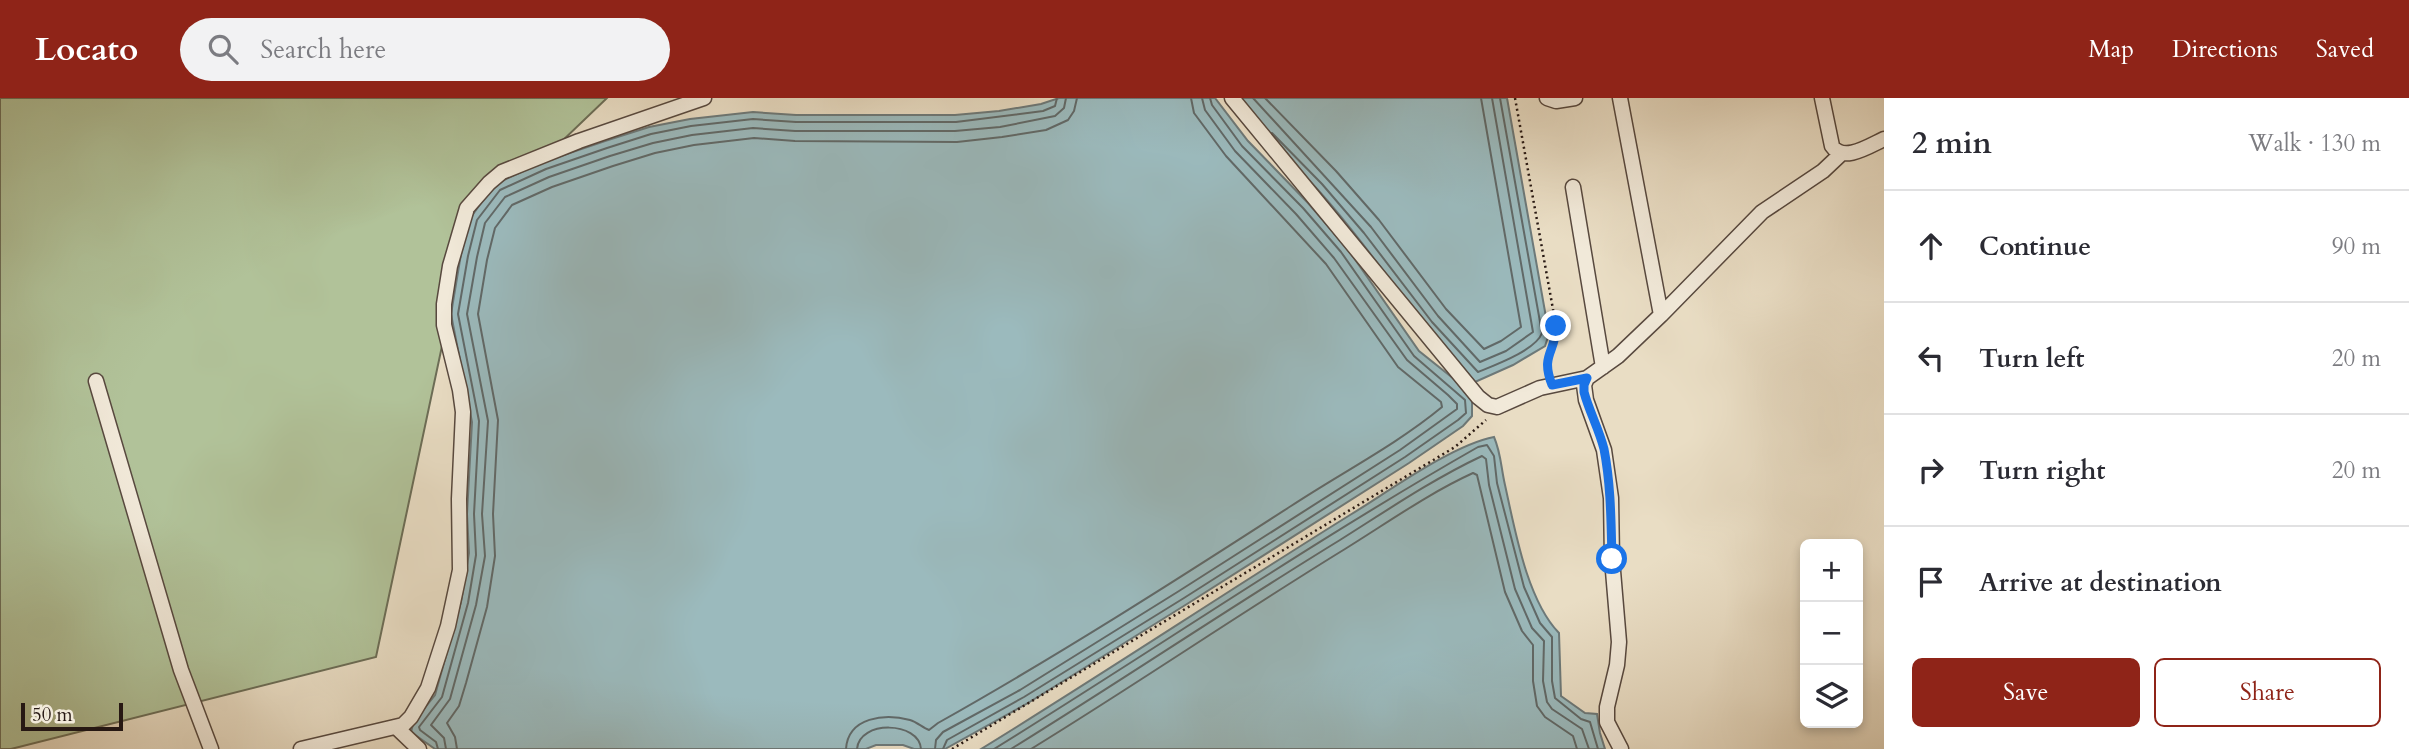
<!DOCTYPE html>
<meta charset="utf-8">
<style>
body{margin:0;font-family:Cardo,serif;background:#f2f2f3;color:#2b2b33}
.controls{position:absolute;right:21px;bottom:21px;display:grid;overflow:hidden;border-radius:10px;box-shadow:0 4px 10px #0003}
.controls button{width:63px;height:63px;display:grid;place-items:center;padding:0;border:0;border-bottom:2px solid #e1e1e2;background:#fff;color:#2b2b33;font:35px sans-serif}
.scale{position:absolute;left:21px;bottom:18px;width:102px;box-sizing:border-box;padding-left:7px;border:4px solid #271813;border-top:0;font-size:19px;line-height:24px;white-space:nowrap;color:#271813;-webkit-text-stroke:5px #f1e9d9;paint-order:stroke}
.stop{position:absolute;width:21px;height:21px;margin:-16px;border:5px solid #1a73e8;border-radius:50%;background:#fff}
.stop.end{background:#1a73e8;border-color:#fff;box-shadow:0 2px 7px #0008}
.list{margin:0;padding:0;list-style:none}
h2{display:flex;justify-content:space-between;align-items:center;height:91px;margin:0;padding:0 28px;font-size:30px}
h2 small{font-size:23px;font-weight:400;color:#7c7c81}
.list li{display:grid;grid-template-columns:46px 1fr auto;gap:21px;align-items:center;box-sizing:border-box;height:112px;padding:0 28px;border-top:2px solid #e1e1e2}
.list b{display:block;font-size:26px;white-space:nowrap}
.list em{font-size:23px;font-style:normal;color:#7c7c81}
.actions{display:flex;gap:14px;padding:21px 28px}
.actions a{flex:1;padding:16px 0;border:2px solid #8f2418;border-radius:10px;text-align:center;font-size:24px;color:#8f2418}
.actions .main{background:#8f2418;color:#fff}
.icon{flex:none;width:38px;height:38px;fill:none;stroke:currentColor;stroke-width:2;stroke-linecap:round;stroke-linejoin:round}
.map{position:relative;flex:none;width:1884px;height:651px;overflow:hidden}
header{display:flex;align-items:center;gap:42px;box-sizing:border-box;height:98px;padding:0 35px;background:#8f2418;color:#fff}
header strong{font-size:33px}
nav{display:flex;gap:38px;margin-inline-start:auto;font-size:24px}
.search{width:490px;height:63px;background:#f2f2f3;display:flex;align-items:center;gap:18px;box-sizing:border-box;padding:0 24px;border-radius:38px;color:#7c7c81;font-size:26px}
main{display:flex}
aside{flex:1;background:#fff}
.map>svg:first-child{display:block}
.green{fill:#b1c299;stroke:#6c6d56;stroke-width:2}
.water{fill:#9bbabd;stroke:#6d7979;stroke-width:2}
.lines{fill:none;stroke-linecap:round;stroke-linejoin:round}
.shore{stroke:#616968;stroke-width:2}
.minor-casing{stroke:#58493f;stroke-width:17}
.path{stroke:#271813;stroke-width:2.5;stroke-dasharray:2 3.5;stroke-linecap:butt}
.minor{stroke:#f1e9d9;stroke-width:14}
.route{stroke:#1a73e8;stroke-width:9}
</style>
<header>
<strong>Locato</strong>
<div class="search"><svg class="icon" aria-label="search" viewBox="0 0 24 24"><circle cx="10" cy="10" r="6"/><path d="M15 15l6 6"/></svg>Search here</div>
<nav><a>Map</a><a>Directions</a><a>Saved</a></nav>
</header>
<main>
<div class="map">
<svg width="1884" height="651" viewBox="0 0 1884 651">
<rect width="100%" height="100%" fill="#e9ddc4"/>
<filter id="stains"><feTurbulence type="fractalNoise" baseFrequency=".00286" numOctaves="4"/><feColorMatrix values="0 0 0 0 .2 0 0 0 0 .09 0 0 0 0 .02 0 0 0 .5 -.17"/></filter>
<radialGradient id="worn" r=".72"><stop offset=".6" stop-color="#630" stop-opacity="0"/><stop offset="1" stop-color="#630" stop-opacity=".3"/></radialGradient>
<!-- green -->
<path class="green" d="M0,0H607L466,135L376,559L11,651H0Z"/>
<!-- water -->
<path class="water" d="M1059,0H1215L1248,43L1308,105L1347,150L1419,253L1459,285L1472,299V318L1463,328L1409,365L1187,506L1028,605L945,651H914L903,647H876L866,651H435L411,634L414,623L435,597L461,504L469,455L467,416L472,324L451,216L461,156L471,119L495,86L543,64L605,43L649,29L690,21L753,14L796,17H955L999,13L1041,6Z
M1237,0H1507L1549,236L1545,248L1513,267L1475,284C1459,264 1441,246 1425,227C1389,182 1357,135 1318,92C1293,64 1252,35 1237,0Z
M1494,339C1501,355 1501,370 1505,387C1515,432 1527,502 1559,535L1561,598L1585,615L1597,616L1600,635L1605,651H981C1105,575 1226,494 1350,417C1388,394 1452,347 1494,339Z"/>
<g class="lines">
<!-- shore -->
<path class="shore" d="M1253,0L1371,129L1438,218L1480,264L1506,253L1533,234L1492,0
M1265,0L1336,73L1379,122L1446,211L1484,251L1501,243L1521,229L1481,0
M1272,35L1322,86L1364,135L1432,224L1478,274C1495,267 1536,252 1542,235L1500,0
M438,651L436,644L420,632L419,629L442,599L468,505L476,457L474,416L479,323L458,216L468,158L477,122L500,92L546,71L607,50L651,36L691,28L753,21L796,24H956L1043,13L1055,8L1057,0
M446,651L444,640L431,627L450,601L476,507L485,458L482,416L488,323L467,216L477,159L485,125L505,99L549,79L610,58L653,45L692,37L753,30L795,33H955L1000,29L1055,18L1064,10L1066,0
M457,651L455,639L447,625L459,608L466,585L487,509L495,458L493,416L498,322L478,216L487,162L495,130L512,107L552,89L613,68L655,55L694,47L754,40L795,43L957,44L1002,39L1046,32L1068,22L1074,13L1077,0
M846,651C848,619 885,615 910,622C917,624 923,630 929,632L938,625C1059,557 1175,483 1291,408C1341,375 1396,347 1442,309L1441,304L1398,269L1326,166L1226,58L1194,15L1191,0
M857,651C859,622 919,623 921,651
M935,651L936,642L943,634L1020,592L1179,493L1400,352L1457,311V306L1448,297L1407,262L1334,160L1296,116L1235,53L1205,12L1202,0
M943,651L947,642L1024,599L1184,500L1405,359L1458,322L1466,315L1465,302L1414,258L1341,154L1303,110L1242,48L1212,7L1210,0
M994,651C1156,551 1313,443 1478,349L1487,347L1494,358L1497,385L1524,489L1540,525L1552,539V583L1555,600L1581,621L1590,624L1598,651
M1011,651C1121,583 1229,510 1340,442C1386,413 1433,381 1482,358L1486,361L1489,387L1515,491L1532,530L1544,543L1543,583L1547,604L1552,611L1582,631L1589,651
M1031,651C1137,586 1239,516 1345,451C1387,425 1429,395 1473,375L1477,377L1505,494L1522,533L1533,547V583L1537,608L1545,619L1573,638L1577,651"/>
<!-- minor casing -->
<g class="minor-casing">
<path id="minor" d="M1232,0L1478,299L1488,307L1497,309L1540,290L1587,280
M1547,0L1556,3L1575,0
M1620,0L1661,217
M1822,0L1832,48C1843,65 1869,48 1884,41
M1573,89L1603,269
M96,283L181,572L211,651
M396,629L419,651
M301,651L403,627L411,619L428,590L448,528L460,472L459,401L463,314L460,292L444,227V206L450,168L467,110L489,85L502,74L579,43L704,0
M1621,651L1607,624V609L1617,567L1619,544L1612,461L1611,400L1604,352L1586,302L1584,287L1587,280L1618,258L1661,217L1762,114L1823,73L1841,56"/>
</g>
<!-- path -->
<path class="path" d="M1515,0L1556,228C1556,245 1544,257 1547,274
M952,651L1455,349L1486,322"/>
<!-- minor -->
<use href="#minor" class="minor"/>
</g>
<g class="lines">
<!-- route -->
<path class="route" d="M1556,228C1556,255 1540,256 1552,287L1587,280L1584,287V294C1589,313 1599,331 1604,351C1611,387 1611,424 1612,461"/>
</g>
<rect width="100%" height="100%" filter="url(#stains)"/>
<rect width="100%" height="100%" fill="url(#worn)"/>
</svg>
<div class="controls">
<button>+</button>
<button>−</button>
<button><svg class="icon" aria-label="layers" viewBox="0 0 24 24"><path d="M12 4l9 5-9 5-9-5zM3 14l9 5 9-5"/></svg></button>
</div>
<div class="scale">50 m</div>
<div class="stop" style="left:1612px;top:461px"></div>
<div class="stop end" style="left:1556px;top:228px"></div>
</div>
<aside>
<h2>2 min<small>Walk · 130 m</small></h2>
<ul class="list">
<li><svg class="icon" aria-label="ahead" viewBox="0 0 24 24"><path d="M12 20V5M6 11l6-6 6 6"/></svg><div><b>Continue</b></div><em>90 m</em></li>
<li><svg class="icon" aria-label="left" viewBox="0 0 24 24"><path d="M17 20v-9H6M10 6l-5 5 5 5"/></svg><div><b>Turn left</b></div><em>20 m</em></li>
<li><svg class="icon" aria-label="right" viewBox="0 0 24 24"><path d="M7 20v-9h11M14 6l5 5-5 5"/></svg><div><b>Turn right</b></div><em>20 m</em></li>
<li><svg class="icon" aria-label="arrive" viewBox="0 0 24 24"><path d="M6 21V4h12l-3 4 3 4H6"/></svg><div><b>Arrive at destination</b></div></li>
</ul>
<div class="actions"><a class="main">Save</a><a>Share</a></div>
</aside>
</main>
